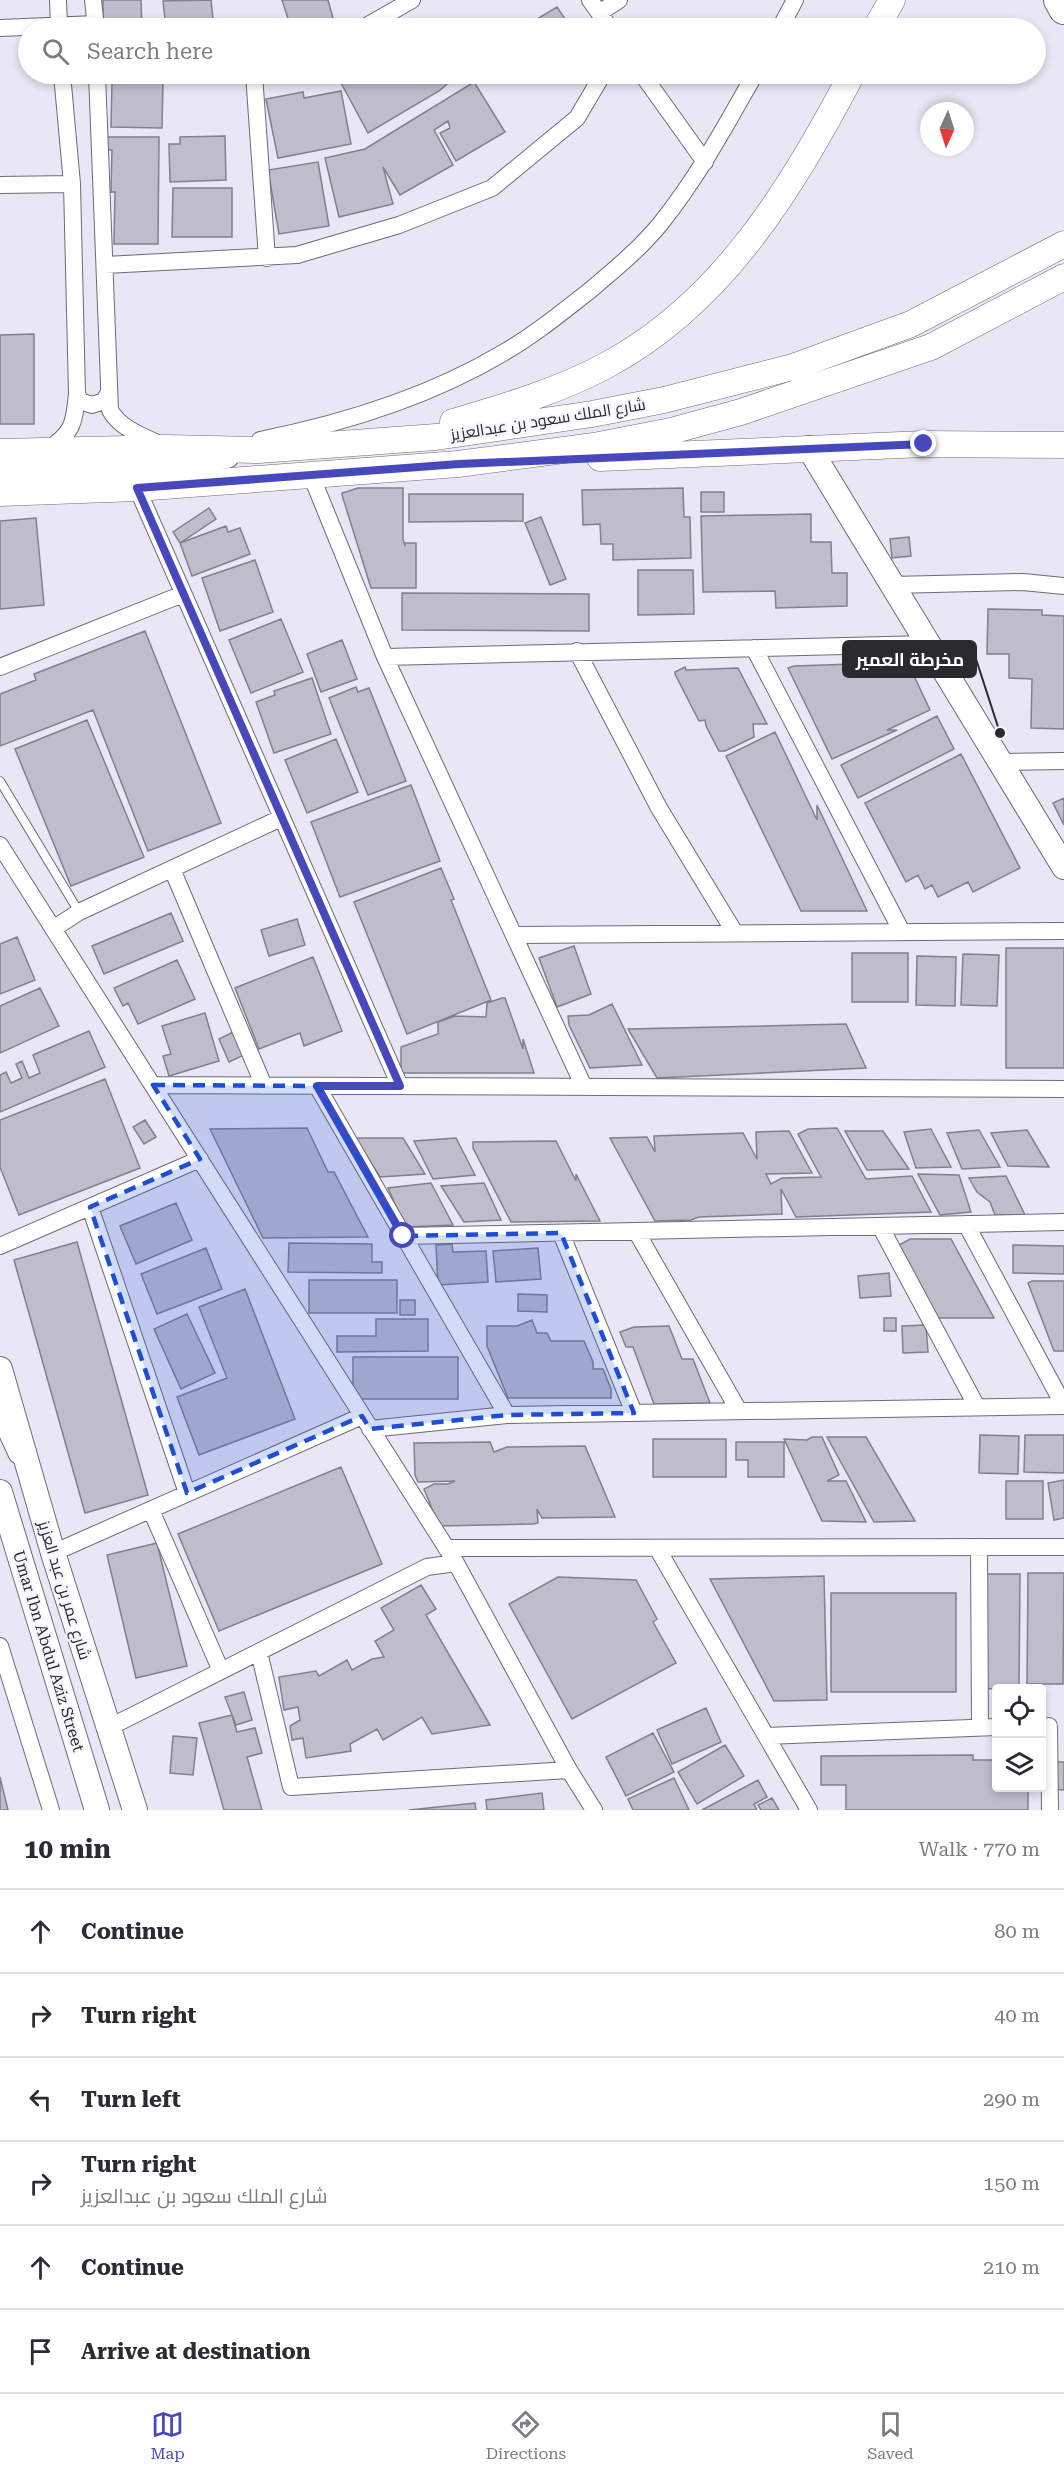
<!DOCTYPE html>
<meta charset="utf-8">
<style>
body{margin:0;font-family:"Roboto Serif",Cairo,serif;background:#f7f7f7;color:#2b2b33}
.controls{position:absolute;right:18px;bottom:18px;display:grid;overflow:hidden;border-radius:6px;box-shadow:0 3px 9px #0003}
.controls button{width:54px;height:54px;display:grid;place-items:center;padding:0;border:0;border-bottom:2px solid #e1e1e2;background:#fff;color:#2b2b33;font:30px sans-serif}
.compass{position:absolute;left:920px;top:102px;width:54px;height:54px;border-radius:50%;background:#fff;box-shadow:0 3px 9px #0003;rotate:183deg}
.stop{position:absolute;width:18px;height:18px;margin:-14px;border:4px solid #4848bd;border-radius:50%;background:#fff}
.stop.end{background:#4848bd;border-color:#fff;box-shadow:0 2px 6px #0008}
.list{margin:0;padding:0;list-style:none}
h2{display:flex;justify-content:space-between;align-items:center;height:78px;margin:0;padding:0 24px;font-size:26px}
h2 small{font-size:20px;font-weight:400;color:#7c7c81}
.list li{display:grid;grid-template-columns:39px 1fr auto;gap:18px;align-items:center;box-sizing:border-box;height:84px;padding:0 24px;border-top:2px solid #e1e1e2}
.list b{display:block;font-size:22px;white-space:nowrap}
.list p{margin:0;font-size:20px;white-space:nowrap;color:#7c7c81}
.list em{font-size:20px;font-style:normal;color:#7c7c81}
.icon{flex:none;width:33px;height:33px;fill:none;stroke:currentColor;stroke-width:2;stroke-linecap:round;stroke-linejoin:round}
.map{position:relative;flex:none;width:1064px;height:1810px;overflow:hidden}
.search{position:absolute;background:#fff;box-shadow:0 3px 9px #0003;left:18px;right:18px;top:18px;height:66px;display:flex;align-items:center;gap:15px;box-sizing:border-box;padding:0 21px;border-radius:33px;color:#7c7c81;font-size:22px}
.sheet{height:582px;background:#fff}
nav{display:flex;justify-content:space-around;align-items:center;box-sizing:border-box;height:84px;border-top:2px solid #e1e1e2;background:#fff;font-size:16px;color:#7c7c81}
nav a{display:grid;justify-items:center;gap:3px}
nav .on{color:#4848bd}
.map>svg:first-child{display:block}
.building{fill:#bfbdcb;stroke:#81808c;stroke-width:1.5}
.lines{fill:none;stroke-linecap:round;stroke-linejoin:round}
.lane-casing{stroke:#6c6b77;stroke-width:10}
.street-casing{stroke:#6c6b77;stroke-width:18}
.secondary-casing{stroke:#6c6b77;stroke-width:26}
.primary-casing{stroke:#6c6b77;stroke-width:27}
.highway-casing{stroke:#6c6b77;stroke-width:32}
.lane{stroke:#fff;stroke-width:8}
.street{stroke:#fff;stroke-width:16}
.secondary{stroke:#fff;stroke-width:24}
.primary{stroke:#fff;stroke-width:26}
.highway{stroke:#fff;stroke-width:30}
.route{stroke:#4848bd;stroke-width:8}
.marked{fill:#1d4ed8;fill-opacity:0.2;stroke:#1d4ed8;stroke-width:4.5;stroke-dasharray:12 8;stroke-linejoin:round}
.labels{text-anchor:middle;stroke-width:4.5;stroke-linejoin:round;paint-order:stroke}
.street-label{font-size:16px;fill:#2a292e;stroke:#f6f5fd}
.leader{fill:none;stroke:#2a292e;stroke-width:2}
.callout-dot{fill:#2a292e;stroke:#f6f5fd;stroke-width:2}
.callout{fill:#2a292e;stroke:#2a292e;stroke-width:2}
.callout-label{font-size:18px;text-anchor:middle;font-weight:bold;fill:#fff}
</style>
<div class="map">
<svg width="1064" height="1810" viewBox="0 0 1064 1810">
<rect width="100%" height="100%" fill="#e9e7f5"/>
<!-- building -->
<path class="building" d="M103,0H141L142,28H103Z
M211,0L214,28H166L163,1Z
M282,0H328L333,18L291,28Z
M557,7L571,28H522Z
M353,74H459L439,91L368,133L340,81Z
M112,82L163,83L162,128L111,127Z
M474,82L505,132L456,161L440,133L450,128L448,121L434,130L453,165L400,195L383,167L393,204L339,217L325,158L365,149Z
M341,91L351,144L278,158L266,99L303,92L304,98Z
M225,136L226,180L170,182L169,144H180V137Z
M106,137H159L158,244H114L115,192H111L112,150H105Z
M318,162L329,226L279,234L268,170Z
M173,188H232V237H172Z
M34,334V424H0V335Z
M358,488H403V539L405,546V543H416V588H371L342,495V493Z
M683,488L684,517H690L691,558L613,560V544H601L600,524L583,525L582,490Z
M701,492H724V512H701Z
M409,494H523V521L409,522Z
M209,508L216,519L180,543L173,532Z
M811,514V542H831L832,573H847V606L776,608L775,591L703,592L701,516Z
M541,517L566,579L550,585L525,523Z
M36,518L44,605L0,609V521Z
M226,526L228,532L240,528L250,554L192,576L180,543Z
M909,537L911,556L892,558L890,539Z
M255,560L273,612L220,631L202,578Z
M638,570H693L694,614L638,615Z
M402,593L589,594V631L402,630Z
M988,609L1042,610V615L1064,616V729L1031,728L1032,679L1009,678V654H987Z
M281,619L303,672L251,693L229,640Z
M145,631L221,823L148,851L93,710L0,746V694L36,680L34,674Z
M342,640L357,679L321,692L307,654Z
M906,659L930,710L887,730H897L832,759L788,668L794,666L884,663L888,660Z
M685,667L686,670L738,668L767,724H753L754,737L725,751H719L706,726L705,720L699,721L675,674V672Z
M312,678L331,734L274,753L256,702L275,695L274,691Z
M356,687L358,692L369,688L406,781L368,795L329,698Z
M937,716L954,749L858,798L841,765Z
M87,720L144,857L71,886L15,749Z
M775,732L817,820V805L867,911H801L726,756Z
M336,739L358,792L307,813L285,760Z
M961,754L1020,868L973,892L968,882L938,897L932,885L925,889L918,875L906,882L865,803Z
M411,785L440,861L340,897L311,822Z
M1064,798V825L1053,803Z
M441,868L454,899L451,900L491,1000L407,1034L354,902Z
M171,913L183,941L104,974L92,946Z
M297,919L305,945L269,956L261,930Z
M17,937L35,980L0,994V944Z
M574,946L591,994L557,1007L539,958Z
M1006,948H1064V1068H1006Z
M852,953H908V1002H852Z
M963,954L999,955L997,1006L961,1005Z
M917,956L956,957L955,1006L916,1005Z
M313,957L342,1031L304,1046L300,1033L259,1049L235,988Z
M177,960L195,999L138,1024L128,1003L123,1006L114,988Z
M40,988L59,1026L0,1053V1006Z
M502,998H505L523,1049V1039L534,1073H401V1047L438,1034V1022L455,1016L486,1017L487,1003Z
M612,1004L642,1065L590,1068L569,1025L568,1016L589,1015Z
M205,1013L219,1061L169,1076L163,1056L171,1054L162,1026Z
M846,1024L866,1068L657,1078L628,1029Z
M89,1031L105,1067L0,1112V1075L6,1072L11,1083L22,1078L16,1064L22,1061L29,1078L40,1073L33,1055Z
M233,1032L244,1055L229,1062L219,1039Z
M105,1079L140,1168L19,1215L0,1167V1120Z
M145,1120L156,1137L144,1144L133,1127Z
M307,1128L328,1172H334L368,1237L263,1238L210,1129Z
M837,1128L866,1179L912,1176L931,1212L796,1217L781,1189L782,1214L699,1217L691,1220L655,1221L610,1138L647,1137L655,1152L654,1136L743,1133L757,1159L756,1132L789,1131L812,1173L766,1174L771,1184L782,1178L821,1177L798,1134L808,1129Z
M931,1129L951,1167L916,1168L904,1132Z
M979,1130L1000,1167L962,1169L947,1133Z
M1027,1130L1049,1167L1008,1166L991,1133Z
M845,1131H883L909,1169L867,1170Z
M355,1138H403L425,1174L380,1177Z
M456,1138L475,1175L433,1179L414,1141Z
M556,1141L576,1181V1174L600,1221L511,1222L473,1148V1142Z
M918,1174L959,1175L971,1212L940,1215Z
M1006,1176L1025,1215H995L990,1202L977,1192L969,1178Z
M431,1183L453,1225L405,1227L388,1188Z
M484,1183L501,1220L464,1222L441,1186Z
M176,1203L192,1240L136,1264L120,1226Z
M910,1239H951L994,1318H935L899,1245Z
M77,1242L148,1495L85,1513L14,1260Z
M289,1243L372,1244V1262H382V1273L288,1272Z
M452,1244L453,1252L486,1251L488,1282L438,1285L436,1245Z
M1013,1245L1064,1246V1274L1013,1273Z
M206,1248L222,1289L157,1314L141,1274Z
M538,1248L541,1279L496,1282L493,1251Z
M889,1273L891,1296L860,1298L858,1276Z
M309,1280H397V1313H309Z
M1032,1281H1064V1351H1054L1028,1283Z
M245,1289L295,1419L199,1455L177,1397L227,1378L199,1307Z
M518,1294L547,1295V1312L518,1311Z
M400,1300H415V1315H400Z
M187,1314L215,1373L181,1389L154,1329Z
M884,1318H896V1331H884Z
M376,1319H428V1351L337,1352V1336H376Z
M532,1320L537,1333H547L551,1341H584L593,1362V1369H603L611,1389V1398H508L487,1346V1326H517Z
M926,1325L928,1352L903,1353L902,1326Z
M669,1326L682,1359H693L710,1403L654,1404L633,1347H626L620,1332L634,1327Z
M353,1357H458V1399H353Z
M980,1435L1019,1436L1018,1474L979,1473Z
M1025,1435H1064V1473L1024,1472Z
M812,1437H822L839,1475L827,1481H846L866,1522L822,1521L784,1439L807,1440Z
M827,1437H866L915,1521L874,1522Z
M653,1439H726V1477H653Z
M490,1442L494,1452L507,1447L585,1446L615,1517L542,1518L537,1509L538,1523L533,1524L439,1526L424,1489L434,1484H448L455,1481L418,1482L415,1475L414,1443Z
M736,1442H784V1477H748V1460H736Z
M341,1467L382,1564L219,1631L178,1534Z
M1064,1480V1518L1054,1520L1048,1483Z
M1006,1481H1043V1519H1006Z
M157,1543L187,1666L136,1678L107,1555Z
M1028,1573H1064L1063,1684H1027Z
M983,1574H1020L1019,1688L982,1689Z
M824,1576L827,1700L774,1701L710,1579Z
M558,1577L636,1580L657,1619L653,1622L676,1663L572,1719L509,1604Z
M421,1585L436,1609L426,1615L490,1725L432,1734L422,1717L383,1740L377,1729L350,1744L351,1751L306,1758L303,1738L292,1740L290,1726L300,1720L298,1707L284,1710L279,1677L316,1671L319,1676L347,1660L352,1670L372,1659L384,1657L375,1641L394,1630L381,1608Z
M831,1593H956V1692H831Z
M244,1692L252,1720L236,1725L225,1697Z
M706,1708L721,1742L672,1764L657,1730Z
M232,1715L237,1732L255,1728L262,1753L247,1757L262,1810H224L199,1723Z
M653,1733L674,1772L626,1796L606,1757Z
M173,1736L197,1738L193,1775L170,1773Z
M725,1745L744,1776L697,1804L678,1772Z
M973,1755V1760H996V1788H1028V1810H846V1785H821V1756Z
M1054,1762H1064V1790L1054,1789Z
M0,1777L8,1810H0Z
M674,1778L689,1810H633L628,1799Z
M758,1780L767,1797L754,1804L757,1810H702Z
M542,1793L544,1810H487L486,1800Z
M772,1798L779,1810H761L758,1805Z
M475,1803L476,1810H409Z"/>
<g class="lines">
<!-- lane casing -->
<g class="lane-casing">
<path id="lane" d="M0,781L79,912"/>
</g>
<!-- street casing -->
<g class="street-casing">
<path id="street" d="M58,0L59,28
M93,0L96,28
M590,0L610,28
M599,13L619,0
M0,28L96,24
M363,28L412,0
M780,28L795,0
M97,74L110,410C120,429 145,437 164,446
M254,74L267,258
M642,74L705,162
M0,185L72,184
M105,265L297,255L399,225L492,188L577,118L603,74
M77,394L80,401L92,405L104,401L108,394
M260,440C345,423 429,397 503,353C533,336 561,313 588,292C613,271 640,249 661,223C698,177 726,125 755,74
M47,450C73,433 74,424 77,394L72,184L62,74
M311,475L385,657L584,1087
M137,488L400,1086
M892,585L1023,582L1064,586
M754,648L902,932
M577,651L659,808L735,933
M385,657L928,644
M0,667L183,594
M1000,762L1064,761
M0,845L456,1563L569,1770L594,1810
M172,869L264,1086
M53,929L79,912L281,818
M514,935L1064,931
M153,1085L1064,1089
M317,1086L507,1415
M90,1207L187,1493
M966,1224L1064,1406
M880,1226L977,1407
M636,1231L739,1411
M561,1233L634,1413
M403,1236L1064,1222
M0,1246L200,1159
M0,1418L17,1455
M370,1429L507,1415L1064,1406
M151,1510L221,1671
M979,1547L980,1728
M446,1548L1064,1547
M657,1548L809,1810
M53,1553L362,1416
M0,1646L51,1810
M259,1652L291,1787L569,1770
M1049,1726L1050,1810
M108,1728L427,1567L456,1563
M766,1736L996,1727"/>
</g>
<!-- secondary casing -->
<g class="secondary-casing">
<path id="secondary" d="M809,448L1064,867
M0,476L160,468L227,456
M0,1369L53,1553L135,1810
M0,1492L97,1810"/>
</g>
<!-- primary casing -->
<g class="primary-casing">
<path id="primary" d="M876,28L892,0
M453,422C504,407 559,391 607,365C724,302 792,187 852,74
M0,452L167,448L259,450L436,437L592,414L664,400L793,367L911,324L1064,244
M600,458L924,444L1064,445
M0,493L137,488L458,464L594,446L671,431L741,412L931,347L1064,277"/>
</g>
<!-- highway casing -->
<g class="highway-casing">
<path id="highway" d="M1059,0L1064,9"/>
</g>
<!-- lane -->
<use href="#lane" class="lane"/>
<!-- street -->
<use href="#street" class="street"/>
<!-- secondary -->
<use href="#secondary" class="secondary"/>
<!-- primary -->
<use href="#primary" class="primary"/>
<!-- highway -->
<use href="#highway" class="highway"/>
</g>
<g class="lines">
<!-- route -->
<path class="route" d="M403,1236L317,1086H400L137,488L459,464L924,444"/>
</g>
<!-- marked area -->
<path class="marked" d="M153,1085L317,1086L403,1236L561,1233L634,1413L507,1415L370,1429L362,1416L187,1493L90,1207L200,1159Z"/>
<g class="labels">
<!-- street labels -->
<g class="street-label">
<text transform="translate(548 419) rotate(-9)" y="6">شارع الملك سعود بن عبدالعزيز</text>
<text transform="translate(65 1590) rotate(73)" y="6">شارع عمر بن عبد العزيز</text>
<text transform="translate(49 1651) rotate(73)" y="6">Umar Ibn Abdul Aziz Street</text>
</g>
</g>
<!-- callouts -->
<path class="leader" d="M1000 733L976 659"/>
<circle class="callout-dot" cx="1000" cy="733" r="6"/>
<rect class="callout" x="843" y="641" width="133" height="36" rx="6"/>
<g class="callout-label">
<text x="910" y="666">مخرطة العمير</text>
</g>
</svg>
<div class="controls">
<button><svg class="icon" aria-label="locate" viewBox="0 0 24 24"><circle cx="12" cy="12" r="6"/><path d="M12 2v4M12 18v4M2 12h4M18 12h4"/></svg></button>
<button><svg class="icon" aria-label="layers" viewBox="0 0 24 24"><path d="M12 4l9 5-9 5-9-5zM3 14l9 5 9-5"/></svg></button>
</div>
<svg class="compass" viewBox="-18 -18 36 36"><path d="M0-13l5 13h-10z" fill="#e53935"/><path d="M0 13l5-13h-10z" fill="#7c7c81"/></svg>
<div class="stop" style="left:403px;top:1236px"></div>
<div class="stop end" style="left:924px;top:444px"></div>
<div class="search"><svg class="icon" aria-label="search" viewBox="0 0 24 24"><circle cx="10" cy="10" r="6"/><path d="M15 15l6 6"/></svg>Search here</div>
</div>
<section class="sheet">
<h2>10 min<small>Walk · 770 m</small></h2>
<ul class="list">
<li><svg class="icon" aria-label="ahead" viewBox="0 0 24 24"><path d="M12 20V5M6 11l6-6 6 6"/></svg><div><b>Continue</b></div><em>80 m</em></li>
<li><svg class="icon" aria-label="right" viewBox="0 0 24 24"><path d="M7 20v-9h11M14 6l5 5-5 5"/></svg><div><b>Turn right</b></div><em>40 m</em></li>
<li><svg class="icon" aria-label="left" viewBox="0 0 24 24"><path d="M17 20v-9H6M10 6l-5 5 5 5"/></svg><div><b>Turn left</b></div><em>290 m</em></li>
<li><svg class="icon" aria-label="right" viewBox="0 0 24 24"><path d="M7 20v-9h11M14 6l5 5-5 5"/></svg><div><b>Turn right</b><p>شارع الملك سعود بن عبدالعزيز</p></div><em>150 m</em></li>
<li><svg class="icon" aria-label="ahead" viewBox="0 0 24 24"><path d="M12 20V5M6 11l6-6 6 6"/></svg><div><b>Continue</b></div><em>210 m</em></li>
<li><svg class="icon" aria-label="arrive" viewBox="0 0 24 24"><path d="M6 21V4h12l-3 4 3 4H6"/></svg><div><b>Arrive at destination</b></div></li>
</ul>
</section>
<nav>
<a class="on"><svg class="icon" aria-label="map" viewBox="0 0 24 24"><path d="M3 6l6-2 6 2 6-2v14l-6 2-6-2-6 2zM9 4v14M15 6v14"/></svg>Map</a>
<a><svg class="icon" aria-label="directions" viewBox="0 0 24 24"><path d="M12 3l9 9-9 9-9-9zM9 14v-3h6M13 9l2 2-2 2"/></svg>Directions</a>
<a><svg class="icon" aria-label="saved" viewBox="0 0 24 24"><path d="M7 4h10v16l-5-4-5 4z"/></svg>Saved</a>
</nav>
